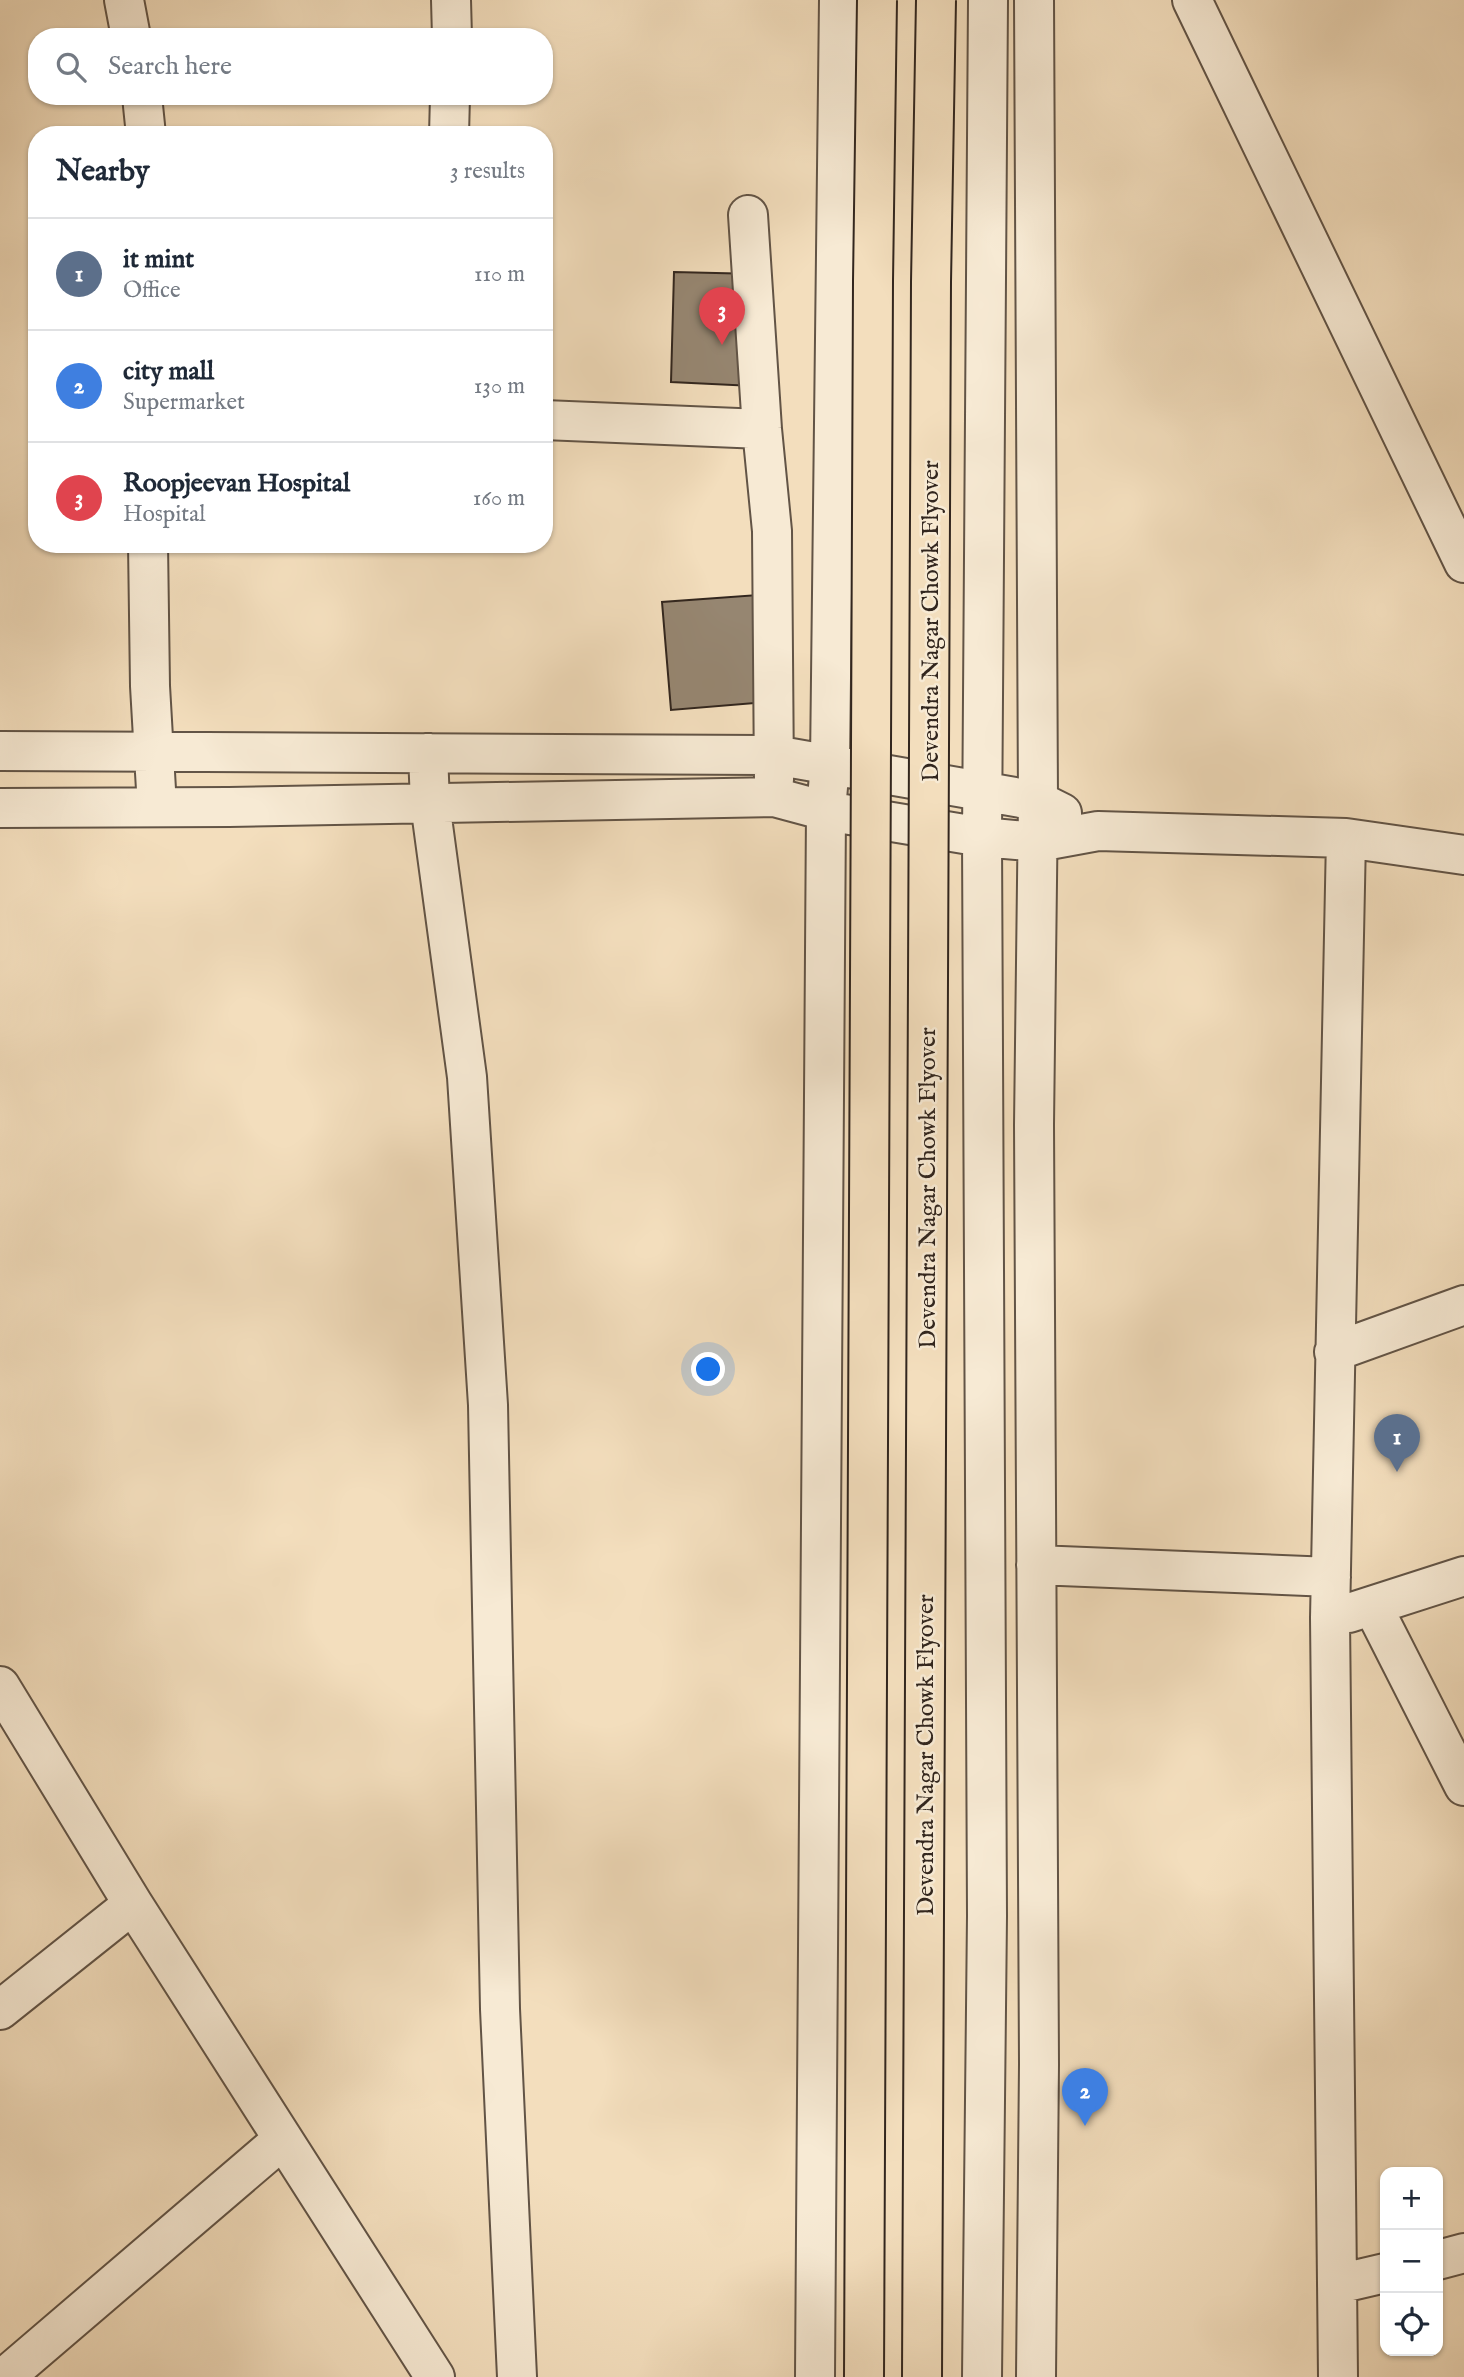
<!DOCTYPE html>
<meta charset="utf-8">
<style>
body{margin:0;font-family:"IM FELL English",serif;background:#f6f6f7;color:#1f2937}
.controls{position:absolute;right:21px;bottom:21px;display:grid;overflow:hidden;border-radius:14px;box-shadow:0 2px 5px #0004}
.controls button{width:63px;height:63px;display:grid;place-items:center;padding:0;border:0;border-bottom:2px solid #e0e1e3;background:#fff;color:#1f2937;font:35px sans-serif}
.you{position:absolute;left:709px;top:1370px;width:24px;height:24px;margin:-18px;border:5px solid #fff;border-radius:50%;background:#1a73e8;box-shadow:0 0 0 10px #1a73e833}
.badge{display:grid;place-items:center;width:46px;height:46px;border-radius:50%;background:#8f2418;color:#fff;font-size:23px;font-weight:700}
.pin{position:absolute;translate:-50% -58px;filter:drop-shadow(0 2px 4px #0008)}
.pin::after{content:'';position:absolute;top:37px;width:24px;height:21px;background:inherit;clip-path:polygon(0 0,100% 0,50% 100%)}
.list{margin:0;padding:0;list-style:none}
h2{display:flex;justify-content:space-between;align-items:center;height:91px;margin:0;padding:0 28px;font-size:30px}
h2 small{font-size:23px;font-weight:400;color:#747a83}
.list li{display:grid;grid-template-columns:46px 1fr auto;gap:21px;align-items:center;box-sizing:border-box;height:112px;padding:0 28px;border-top:2px solid #e0e1e3}
.list b{display:block;font-size:26px;white-space:nowrap}
.list p{margin:0;font-size:23px;white-space:nowrap;color:#747a83}
.list em{font-size:23px;font-style:normal;color:#747a83}
.icon{flex:none;width:38px;height:38px;fill:none;stroke:currentColor;stroke-width:2;stroke-linecap:round;stroke-linejoin:round}
.map{position:relative;flex:none;width:1464px;height:2377px;overflow:hidden}
.search{position:absolute;background:#fff;box-shadow:0 2px 5px #0004;left:28px;top:28px;width:525px;height:77px;display:flex;align-items:center;gap:18px;box-sizing:border-box;padding:0 24px;border-radius:28px;color:#747a83;font-size:26px}
.panel{position:absolute;background:#fff;box-shadow:0 2px 5px #0004;left:28px;top:126px;width:525px;height:427px;border-radius:28px}
.map>svg:first-child{display:block}
.building{fill:#968671;stroke:#32261e;stroke-width:2}
.lines{fill:none;stroke-linecap:round;stroke-linejoin:round}
.minor-casing{stroke:#625446;stroke-width:42}
.minor{stroke:#f7ead4;stroke-width:38}
.highway-bridge-casing{stroke:#32261e;stroke-width:42;stroke-linecap:butt}
.highway-bridge{stroke:#f3debd;stroke-width:38}
.labels{text-anchor:middle;stroke-width:5;stroke-linejoin:round;paint-order:stroke}
.street-label{font-size:24px;fill:#32261e;stroke:#f7ead4}
</style>
<div class="map">
<svg width="1464" height="2377" viewBox="0 0 1464 2377">
<rect width="100%" height="100%" fill="#f3debd"/>
<filter id="stains"><feTurbulence type="fractalNoise" baseFrequency=".00286" numOctaves="4"/><feColorMatrix values="0 0 0 0 .2 0 0 0 0 .09 0 0 0 0 .02 0 0 0 .5 -.17"/></filter>
<radialGradient id="worn" r=".72"><stop offset=".6" stop-color="#630" stop-opacity="0"/><stop offset="1" stop-color="#630" stop-opacity=".3"/></radialGradient>
<!-- building -->
<path class="building" d="M674,272L757,274L753,386L671,382Z
M758,595L767,702L671,710L662,602Z"/>
<g class="lines">
<!-- minor casing -->
<g class="minor-casing">
<path id="minor" d="M124,0L131,37
M451,0L452,37
M1034,0L1038,801L1034,1125L1039,2064L1036,2377
M1192,0L1464,563
M142,96L146,135
M449,135L450,96
M748,215L762,429L772,531L774,780
M544,420L762,429
M148,544L150,686L157,807
M0,751L774,755L1038,801L1062,813
M428,753L430,803L467,1077L488,1405L500,2009L517,2377
M0,808L229,807L774,797L826,811L982,837L1038,842L1098,831L1346,838L1464,855
M1334,1352L1464,1305
M1036,1565L1331,1577
M1373,1607L1464,1786
M1349,1613L1464,1576
M0,1686L133,1904L435,2377
M0,2010L133,1904
M1438,2260L1464,2253
M1338,2284L1385,2273
M5,2377L282,2140
M815,2377L826,811L830,763L839,0
M982,2377L987,1916L982,837L988,0
M1338,2377L1330,1618L1346,838"/>
</g>
<!-- minor -->
<use href="#minor" class="minor"/>
<!-- highway-bridge casing -->
<g class="highway-bridge-casing">
<path id="highway-bridge" d="M864,2377L873,281L877,0
M922,2377L931,282L936,0"/>
</g>
<!-- highway-bridge -->
<use href="#highway-bridge" class="highway-bridge"/>
</g>
<g class="labels">
<!-- street labels -->
<g class="street-label">
<text transform="translate(930 621) rotate(-90)" y="8">Devendra Nagar Chowk Flyover</text>
<text transform="translate(927 1188) rotate(-90)" y="8">Devendra Nagar Chowk Flyover</text>
<text transform="translate(925 1755) rotate(-90)" y="8">Devendra Nagar Chowk Flyover</text>
</g>
</g>
<rect width="100%" height="100%" filter="url(#stains)"/>
<rect width="100%" height="100%" fill="url(#worn)"/>
</svg>
<div class="controls">
<button>+</button>
<button>−</button>
<button><svg class="icon" aria-label="locate" viewBox="0 0 24 24"><circle cx="12" cy="12" r="6"/><path d="M12 2v4M12 18v4M2 12h4M18 12h4"/></svg></button>
</div>
<div class="you"></div>
<div class="pin badge" style="left:1397px;top:1472px;background:#5c6f8a">1</div>
<div class="pin badge" style="left:1085px;top:2126px;background:#3f7fe0">2</div>
<div class="pin badge" style="left:722px;top:345px;background:#e0444e">3</div>
<div class="search"><svg class="icon" aria-label="search" viewBox="0 0 24 24"><circle cx="10" cy="10" r="6"/><path d="M15 15l6 6"/></svg>Search here</div>
<section class="panel">
<h2>Nearby<small>3 results</small></h2>
<ul class="list">
<li><span class="badge" style="background:#5c6f8a">1</span><div><b>it mint</b><p>Office</p></div><em>110 m</em></li>
<li><span class="badge" style="background:#3f7fe0">2</span><div><b>city mall</b><p>Supermarket</p></div><em>130 m</em></li>
<li><span class="badge" style="background:#e0444e">3</span><div><b>Roopjeevan Hospital</b><p>Hospital</p></div><em>160 m</em></li>
</ul>
</section>
</div>
